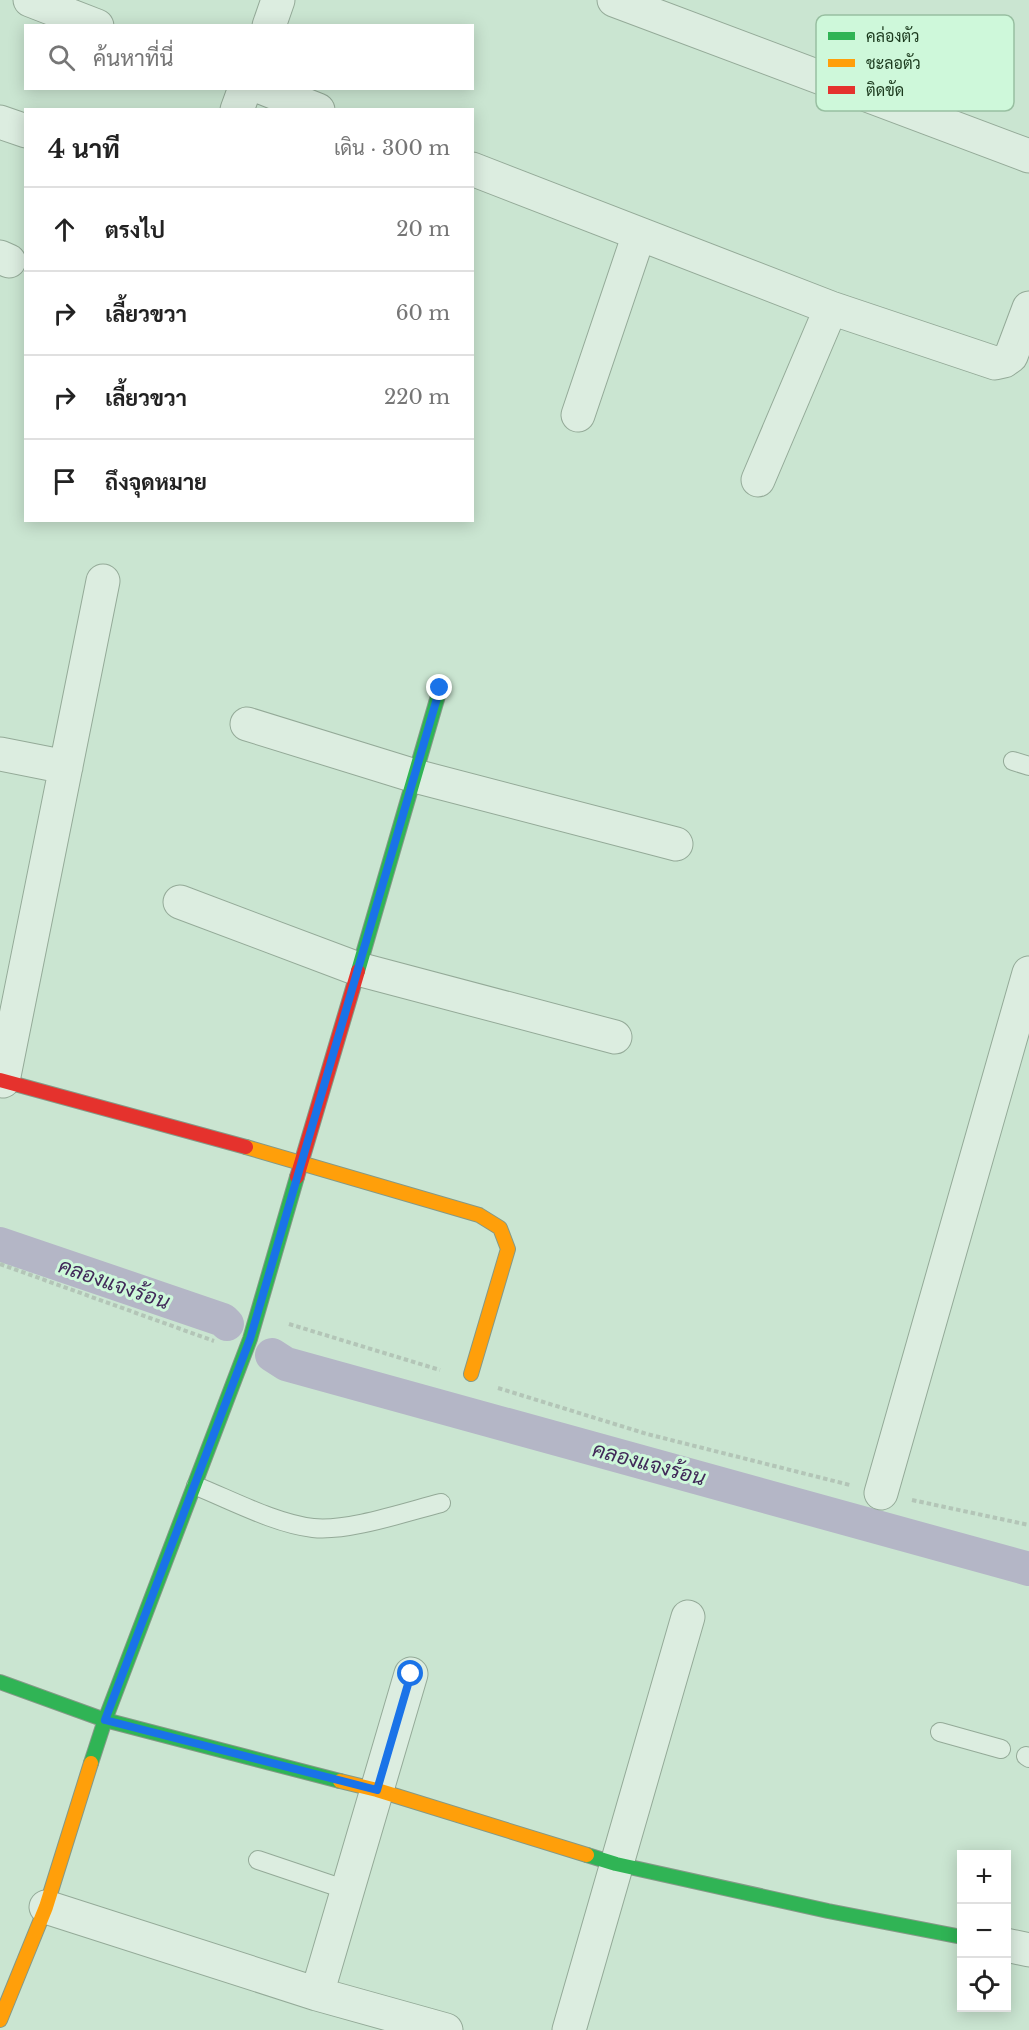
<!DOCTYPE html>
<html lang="th">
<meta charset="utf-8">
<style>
body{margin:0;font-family:"Libre Baskerville",Sarabun,serif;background:#f6f6f6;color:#222}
.controls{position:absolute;right:18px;bottom:18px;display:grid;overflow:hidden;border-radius:0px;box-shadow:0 3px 15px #0003}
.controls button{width:54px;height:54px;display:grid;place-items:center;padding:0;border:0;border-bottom:2px solid #e0e0e0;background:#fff;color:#222;font:30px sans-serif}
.stop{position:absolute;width:18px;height:18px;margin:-14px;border:4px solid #1a73e8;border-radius:50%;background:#fff}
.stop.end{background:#1a73e8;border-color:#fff;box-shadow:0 2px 6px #0008}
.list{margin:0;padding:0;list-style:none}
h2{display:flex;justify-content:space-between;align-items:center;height:78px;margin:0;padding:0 24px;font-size:26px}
h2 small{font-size:20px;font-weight:400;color:#767676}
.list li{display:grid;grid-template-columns:39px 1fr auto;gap:18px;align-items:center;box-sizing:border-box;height:84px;padding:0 24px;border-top:2px solid #e0e0e0}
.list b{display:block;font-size:22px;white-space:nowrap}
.list em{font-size:20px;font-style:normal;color:#767676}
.icon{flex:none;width:33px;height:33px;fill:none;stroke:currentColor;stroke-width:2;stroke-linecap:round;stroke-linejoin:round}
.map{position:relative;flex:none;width:1029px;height:2030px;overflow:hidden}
.search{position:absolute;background:#fff;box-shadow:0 3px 15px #0003;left:24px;top:24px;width:450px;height:66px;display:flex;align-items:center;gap:15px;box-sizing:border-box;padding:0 21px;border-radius:0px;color:#767676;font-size:22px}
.panel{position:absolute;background:#fff;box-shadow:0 3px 15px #0003;left:24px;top:108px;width:450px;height:414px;border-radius:0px}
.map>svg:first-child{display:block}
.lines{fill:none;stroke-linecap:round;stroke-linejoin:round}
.canal{stroke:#b4b6c6;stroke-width:34}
.lane-casing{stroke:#94aa98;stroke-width:20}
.street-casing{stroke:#94aa98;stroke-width:35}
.fast-casing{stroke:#849987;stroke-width:16}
.slow-casing{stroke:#849987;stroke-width:16}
.jam-casing{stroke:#849987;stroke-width:16}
.path{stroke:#b3c5b7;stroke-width:4;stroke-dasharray:4.5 3;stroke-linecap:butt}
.lane{stroke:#dcede0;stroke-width:18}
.street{stroke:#dcede0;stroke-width:33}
.fast{stroke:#30b455;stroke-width:14}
.slow{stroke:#ff9f0a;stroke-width:14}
.jam{stroke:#e5322d;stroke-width:14}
.route{stroke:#1a73e8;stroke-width:8}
.labels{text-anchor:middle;stroke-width:6;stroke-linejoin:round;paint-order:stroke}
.water-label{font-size:21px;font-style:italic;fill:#412959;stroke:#cef8da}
.key{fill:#cef8da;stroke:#98bfa1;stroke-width:1.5}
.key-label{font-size:16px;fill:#1b391d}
</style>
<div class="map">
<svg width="1029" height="2030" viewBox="0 0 1029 2030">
<rect width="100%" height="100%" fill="#cae5d1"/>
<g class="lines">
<!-- canal -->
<path class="canal" d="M0,1244L223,1320L227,1324
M272,1355L286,1364L1029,1569"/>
<!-- lane casing -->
<g class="lane-casing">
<path id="lane" d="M1013,761L1029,766
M196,1486C231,1500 276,1524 313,1528C347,1532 406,1512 441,1503
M940,1732L1001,1749
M1026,1756L1029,1758
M258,1860L347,1890"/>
</g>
<!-- street casing -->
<g class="street-casing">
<path id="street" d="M30,0L97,26
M614,0L1029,156
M269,26L278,0
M263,88L318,110
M237,110L245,88
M0,122L26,131
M472,169L831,308L995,363L1004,361L1011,356L1029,308
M0,257L9,261
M578,415L639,234
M758,480L831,308
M247,724L415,776L676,844
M0,754L66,767
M180,902L358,969L615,1037
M3,1081L103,581
M881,1493L1029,973
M46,1907L317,1994L446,2030
M1006,1945L1029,1950
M317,1994L411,1674
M569,2030L688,1617"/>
</g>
<!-- fast casing -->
<g class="fast-casing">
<path id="fast" d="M358,971L440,689
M0,1682L105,1720L340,1781
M91,1763L105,1720L250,1339L297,1177
M587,1855L616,1864L828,1911L962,1937"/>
</g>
<!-- slow casing -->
<g class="slow-casing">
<path id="slow" d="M246,1147L479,1215L500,1228L508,1249L471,1374
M340,1781L377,1790L587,1855
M0,2020L46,1907L91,1763"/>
</g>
<!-- jam casing -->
<g class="jam-casing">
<path id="jam" d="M0,1080L246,1147
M297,1177L358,971"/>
</g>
<!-- path -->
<path class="path" d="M0,1264L214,1341
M289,1324L440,1370
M498,1388L647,1434L850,1485
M912,1500L1029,1525"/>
<!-- lane -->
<use href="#lane" class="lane"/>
<!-- street -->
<use href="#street" class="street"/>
<!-- fast -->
<use href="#fast" class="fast"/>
<!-- slow -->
<use href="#slow" class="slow"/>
<!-- jam -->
<use href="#jam" class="jam"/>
</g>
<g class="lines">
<!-- route -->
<path class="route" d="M411,1674L377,1790L105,1720L250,1339L440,688"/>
</g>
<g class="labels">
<!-- water labels -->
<g class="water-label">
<text transform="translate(114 1284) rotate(19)" y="7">คลองแจงร้อน</text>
<text transform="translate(649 1464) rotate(15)" y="7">คลองแจงร้อน</text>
</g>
</g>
<!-- legend -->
<rect x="816" y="15" width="198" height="96" rx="9" class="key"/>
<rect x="828" y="32" width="27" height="8" fill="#30b455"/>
<rect x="828" y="59" width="27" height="8" fill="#ff9f0a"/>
<rect x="828" y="86" width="27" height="8" fill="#e5322d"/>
<g class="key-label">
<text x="866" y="42">คล่องตัว</text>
<text x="866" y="69">ชะลอตัว</text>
<text x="866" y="96">ติดขัด</text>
</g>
</svg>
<div class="controls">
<button>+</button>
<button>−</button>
<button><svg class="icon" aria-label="locate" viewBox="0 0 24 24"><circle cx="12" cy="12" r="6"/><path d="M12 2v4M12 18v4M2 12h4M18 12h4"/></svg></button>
</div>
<div class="stop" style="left:411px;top:1674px"></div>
<div class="stop end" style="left:440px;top:688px"></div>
<div class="search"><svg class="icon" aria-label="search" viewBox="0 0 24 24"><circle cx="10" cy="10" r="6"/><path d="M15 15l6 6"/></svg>ค้นหาที่นี่</div>
<section class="panel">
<h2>4 นาที<small>เดิน · 300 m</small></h2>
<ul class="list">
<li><svg class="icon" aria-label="ahead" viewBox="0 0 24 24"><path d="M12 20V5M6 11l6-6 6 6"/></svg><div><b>ตรงไป</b></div><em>20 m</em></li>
<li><svg class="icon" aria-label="right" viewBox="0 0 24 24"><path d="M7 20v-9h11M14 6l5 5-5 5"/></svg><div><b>เลี้ยวขวา</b></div><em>60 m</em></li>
<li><svg class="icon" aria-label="right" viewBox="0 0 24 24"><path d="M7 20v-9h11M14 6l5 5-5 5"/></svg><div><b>เลี้ยวขวา</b></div><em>220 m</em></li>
<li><svg class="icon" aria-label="arrive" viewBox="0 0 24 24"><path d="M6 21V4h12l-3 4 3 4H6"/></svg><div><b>ถึงจุดหมาย</b></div></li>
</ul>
</section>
</div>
